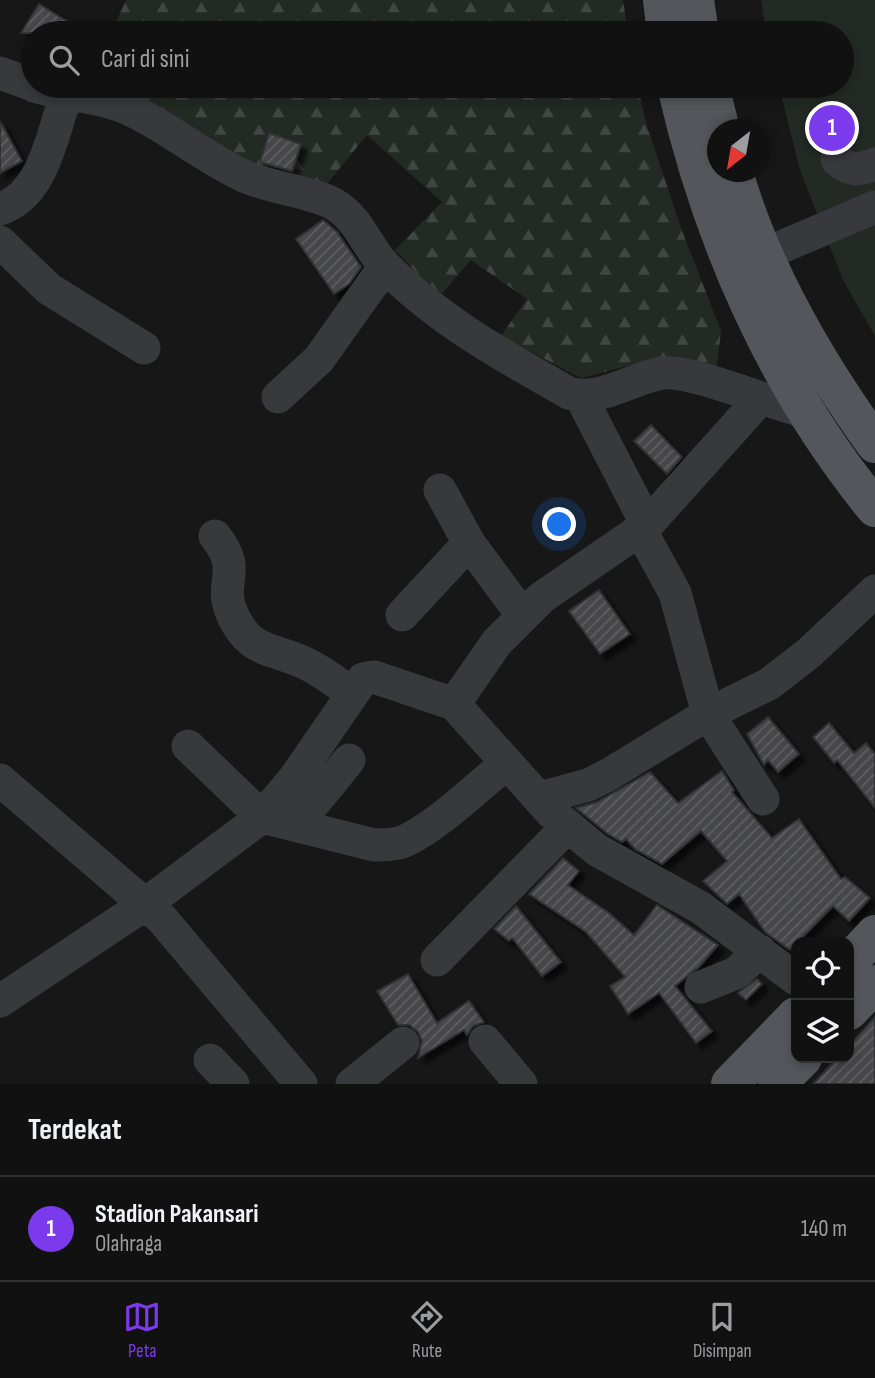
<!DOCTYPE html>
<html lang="id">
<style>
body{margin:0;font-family:"Sofia Sans Condensed",sans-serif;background:#1a1a1b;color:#f1f3f6}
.controls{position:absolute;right:21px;bottom:21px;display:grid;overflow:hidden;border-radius:14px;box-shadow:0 4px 10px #0003}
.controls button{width:63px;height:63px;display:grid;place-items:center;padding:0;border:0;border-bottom:2px solid #303132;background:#111112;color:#f1f3f6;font:35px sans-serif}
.compass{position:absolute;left:707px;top:119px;width:63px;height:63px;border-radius:50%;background:#111112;box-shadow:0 4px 10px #0003;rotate:211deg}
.you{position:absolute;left:560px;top:525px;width:24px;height:24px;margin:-18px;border:5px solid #fff;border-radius:50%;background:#1a73e8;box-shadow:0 0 0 10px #1a73e833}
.badge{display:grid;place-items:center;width:46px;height:46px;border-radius:50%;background:#7c3aed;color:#fff;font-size:23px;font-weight:700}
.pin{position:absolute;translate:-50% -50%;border:4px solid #fff;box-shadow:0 2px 7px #0006}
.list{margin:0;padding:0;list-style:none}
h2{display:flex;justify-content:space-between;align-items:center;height:91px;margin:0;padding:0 28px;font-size:30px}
h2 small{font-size:23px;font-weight:400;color:#9c9d9f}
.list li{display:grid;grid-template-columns:46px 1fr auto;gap:21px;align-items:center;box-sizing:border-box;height:105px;padding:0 28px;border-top:2px solid #303132}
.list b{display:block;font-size:26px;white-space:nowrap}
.list p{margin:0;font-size:23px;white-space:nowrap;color:#9c9d9f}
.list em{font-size:23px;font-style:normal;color:#9c9d9f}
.icon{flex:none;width:38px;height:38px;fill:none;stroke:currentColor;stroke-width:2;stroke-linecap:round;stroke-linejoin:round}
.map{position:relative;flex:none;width:875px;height:1084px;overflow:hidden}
.search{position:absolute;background:#111112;box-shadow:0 4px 10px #0003;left:21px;right:21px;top:21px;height:77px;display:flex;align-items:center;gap:18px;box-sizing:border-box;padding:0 24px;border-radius:38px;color:#9c9d9f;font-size:26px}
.sheet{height:196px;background:#111112}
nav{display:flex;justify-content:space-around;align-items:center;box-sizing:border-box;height:98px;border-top:2px solid #303132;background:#111112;font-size:19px;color:#9c9d9f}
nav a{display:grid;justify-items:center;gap:4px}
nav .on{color:#7c3aed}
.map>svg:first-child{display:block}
.forest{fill:url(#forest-firs)}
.park{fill:#232a24}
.building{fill:url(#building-hatch);stroke:#313134;stroke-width:2;filter:url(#shadow)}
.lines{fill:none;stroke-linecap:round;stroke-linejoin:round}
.minor{stroke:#38393d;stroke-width:33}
.major{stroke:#54565b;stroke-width:38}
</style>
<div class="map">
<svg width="875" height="1084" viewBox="0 0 875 1084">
<defs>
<pattern id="forest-firs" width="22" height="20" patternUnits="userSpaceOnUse" patternTransform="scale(1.75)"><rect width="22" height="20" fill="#232a24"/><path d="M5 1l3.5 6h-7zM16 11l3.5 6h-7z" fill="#404642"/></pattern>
<pattern id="building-hatch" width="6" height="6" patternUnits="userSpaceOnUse" patternTransform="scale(1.75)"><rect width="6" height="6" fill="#46474a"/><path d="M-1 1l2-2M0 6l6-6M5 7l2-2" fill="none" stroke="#5e5f62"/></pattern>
<filter id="shadow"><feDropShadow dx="6" dy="6" stdDeviation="2" flood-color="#0009"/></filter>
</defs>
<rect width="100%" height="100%" fill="#171718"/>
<!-- forest -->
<path class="forest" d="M126,0H623L628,33H111Z
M108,86H638L646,123L681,228L721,331L716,374L663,357L581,378L501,336L527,299L471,260L439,297L395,250L442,202L367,135L326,185L244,161Z"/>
<!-- park -->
<path class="park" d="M761,0H875V336L843,280L800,170L779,86H842V33H766Z"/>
<!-- building -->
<path class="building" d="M39,4L86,33H21Z
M0,121L22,161L0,173Z
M269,133L301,144L292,171L260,162Z
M323,220L337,232L361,267L349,284L334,294L296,239Z
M651,425L682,457L667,474L634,441Z
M599,590L630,634L600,654L569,611Z
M768,717L799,754L778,772L768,760L764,765L747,734Z
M829,723L854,753L866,743L875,754V808L837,760L834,763L813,737Z
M722,771L734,790L732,792L772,838L799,819L841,879L845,877L870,898L849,921L833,906L790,950L765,932L739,894L727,904L703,881L727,861L701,831L662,864L635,849L626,839L622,842L608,834L576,808L597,802L650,772L678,803Z
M563,858L579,871L568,885L609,913L634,935L657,905L718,945L699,967L675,986L712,1031L696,1043L659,993L628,1014L610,986L625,977L586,932L529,894Z
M516,906L561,962L542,976L512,938L509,941L494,929Z
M408,974L437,1023L469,1001L484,1022L473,1026L467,1035L464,1030L418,1058L422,1041L418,1032L409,1025H398L377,991Z
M757,979L762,984L746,1000L738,993Z
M875,1017V1084H813L837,1058H849V1046Z"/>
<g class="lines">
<!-- minor -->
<path class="minor" d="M0,73L33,85
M34,86C66,96 101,96 131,110C171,129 206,159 246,177C271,188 318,193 337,206C360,221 367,248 386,267C438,320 505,357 569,393C597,403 633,378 662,373C690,369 772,404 806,412
M837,160C851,172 859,170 875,164
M0,209C44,195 52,134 66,96
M0,242L49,289L144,348
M765,254L875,207
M278,397L319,359L385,266
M440,490L469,543L523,616
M647,525L759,400
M641,531L675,593L708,714L763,799
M215,536C243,571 219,580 231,611C249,655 273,647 307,664C323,672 337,683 352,693
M402,615L469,543
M454,704L507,763
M188,746L262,817L294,779L363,679L374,677L454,704L497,642L541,598L647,525L581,397
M0,780L162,919L301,1084
M540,798L588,785L608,775L708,714L769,684L809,653L875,591
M296,825L349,760
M437,960L567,827
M701,987L736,973L760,951
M0,1001L147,903L262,817L374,845C385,845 397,845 407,840C441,823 477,787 507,763L551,812L597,850L701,908L796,979
M485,1041L521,1084
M210,1060L233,1084
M352,1084L403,1043"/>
<!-- major -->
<path class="major" d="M662,0L666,33
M695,0L700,33
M676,86C711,239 775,386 875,508
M710,86L721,130
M734,172C762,270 816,362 875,444
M849,962L875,934
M849,1011L875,984
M730,1084L796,1016
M777,1084L803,1058"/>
</g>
</svg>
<div class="controls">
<button><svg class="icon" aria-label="locate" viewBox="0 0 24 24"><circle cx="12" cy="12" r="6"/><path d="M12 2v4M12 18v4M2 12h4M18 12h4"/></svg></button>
<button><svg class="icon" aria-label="layers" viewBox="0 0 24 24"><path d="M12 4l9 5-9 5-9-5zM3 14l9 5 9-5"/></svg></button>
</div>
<svg class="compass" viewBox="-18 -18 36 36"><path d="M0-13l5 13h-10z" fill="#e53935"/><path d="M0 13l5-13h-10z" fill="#9c9d9f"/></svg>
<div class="you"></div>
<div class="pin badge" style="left:832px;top:128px">1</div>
<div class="search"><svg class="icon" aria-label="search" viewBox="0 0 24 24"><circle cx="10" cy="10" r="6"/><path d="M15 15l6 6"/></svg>Cari di sini</div>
</div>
<section class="sheet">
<h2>Terdekat<small></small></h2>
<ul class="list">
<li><span class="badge">1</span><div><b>Stadion Pakansari</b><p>Olahraga</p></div><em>140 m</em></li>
</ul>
</section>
<nav>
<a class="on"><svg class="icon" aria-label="map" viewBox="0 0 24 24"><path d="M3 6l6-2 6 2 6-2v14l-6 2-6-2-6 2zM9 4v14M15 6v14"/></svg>Peta</a>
<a><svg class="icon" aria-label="directions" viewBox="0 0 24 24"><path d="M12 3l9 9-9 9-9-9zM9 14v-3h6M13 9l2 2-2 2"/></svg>Rute</a>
<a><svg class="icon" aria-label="saved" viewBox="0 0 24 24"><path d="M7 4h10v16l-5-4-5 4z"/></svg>Disimpan</a>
</nav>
